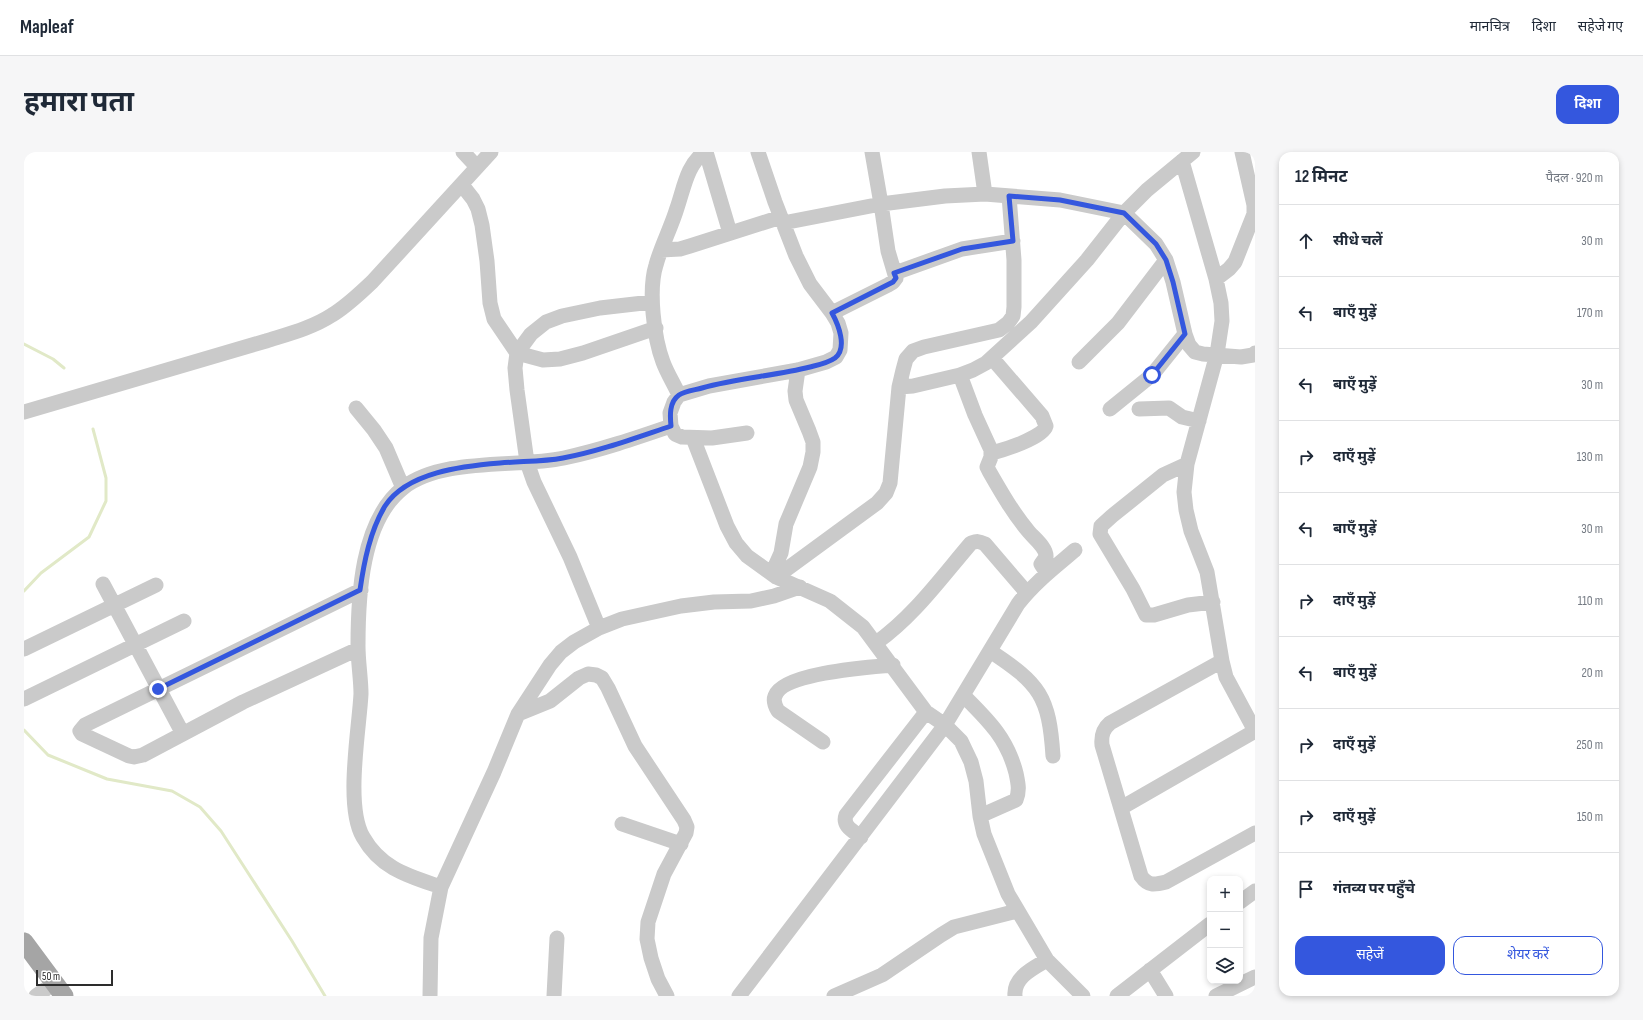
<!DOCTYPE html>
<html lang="hi">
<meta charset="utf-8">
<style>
body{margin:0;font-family:"Sofia Sans Condensed","Noto Sans Devanagari",sans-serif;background:#f6f6f7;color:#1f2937}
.controls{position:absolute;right:12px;bottom:12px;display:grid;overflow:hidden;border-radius:8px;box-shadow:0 2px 6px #0003}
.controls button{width:36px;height:36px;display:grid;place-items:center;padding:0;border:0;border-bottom:1px solid #e0e1e3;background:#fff;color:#1f2937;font:20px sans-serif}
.scale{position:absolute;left:12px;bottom:10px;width:77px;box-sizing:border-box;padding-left:4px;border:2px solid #2d2d2d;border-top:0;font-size:11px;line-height:14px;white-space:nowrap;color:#2d2d2d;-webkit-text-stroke:3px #fff;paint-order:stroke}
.stop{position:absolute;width:12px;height:12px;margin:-9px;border:3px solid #3457de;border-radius:50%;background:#fff}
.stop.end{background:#3457de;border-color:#fff;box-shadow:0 1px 4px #0008}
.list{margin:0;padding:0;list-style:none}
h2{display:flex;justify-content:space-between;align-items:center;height:52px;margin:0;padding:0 16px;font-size:17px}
h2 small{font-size:13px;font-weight:400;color:#747a83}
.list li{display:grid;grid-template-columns:26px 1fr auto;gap:12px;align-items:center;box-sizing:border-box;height:72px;padding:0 16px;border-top:1px solid #e0e1e3}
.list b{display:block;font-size:15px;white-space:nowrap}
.list em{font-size:13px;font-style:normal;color:#747a83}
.actions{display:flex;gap:8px;padding:12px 16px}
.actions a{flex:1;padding:9px 0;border:1px solid #3457de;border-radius:12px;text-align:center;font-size:14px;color:#3457de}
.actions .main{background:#3457de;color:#fff}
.icon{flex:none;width:22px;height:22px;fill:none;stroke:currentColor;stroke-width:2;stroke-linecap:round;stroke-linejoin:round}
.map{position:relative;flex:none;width:1231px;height:844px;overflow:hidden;border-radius:12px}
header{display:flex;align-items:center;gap:24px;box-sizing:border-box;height:56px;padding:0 20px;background:#fff;border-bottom:1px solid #e0e1e3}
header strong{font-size:19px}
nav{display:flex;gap:22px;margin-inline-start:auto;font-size:14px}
.intro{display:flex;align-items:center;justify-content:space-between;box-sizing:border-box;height:96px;padding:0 24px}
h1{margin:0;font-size:28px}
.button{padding:10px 18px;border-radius:12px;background:#3457de;color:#fff;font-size:14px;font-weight:700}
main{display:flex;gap:24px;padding:0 24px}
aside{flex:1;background:#fff;border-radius:12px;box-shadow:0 2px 6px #0003}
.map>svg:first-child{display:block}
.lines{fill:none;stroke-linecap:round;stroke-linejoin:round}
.stream{stroke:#e1e9c7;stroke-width:3}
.minor{stroke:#cacaca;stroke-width:15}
.major{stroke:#a5a5a5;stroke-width:19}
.route{stroke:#3457de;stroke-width:5}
</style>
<header>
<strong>Mapleaf</strong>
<nav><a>मानचित्र</a><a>दिशा</a><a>सहेजे गए</a></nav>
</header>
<div class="intro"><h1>हमारा पता</h1><a class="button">दिशा</a></div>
<main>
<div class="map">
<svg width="1231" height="844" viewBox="0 0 1231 844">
<rect width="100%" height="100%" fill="#fff"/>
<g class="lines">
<!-- stream -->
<path class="stream" d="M0,192L29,207L40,216
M0,439L17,421L65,385L82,349V326L69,277
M0,578L24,603L83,627L148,639L176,655L197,679L268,789L301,844"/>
<!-- minor -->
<path class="minor" d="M439,0L453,15
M682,0L706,81
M955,0L961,42
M1158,9L1192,127L1197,151L1198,169L1193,202L1163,312L1160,340L1162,358L1167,379L1183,420L1198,509L1202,525L1231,579
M438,33L449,47L454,57L458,73L463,109L466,151L470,167L493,201L519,208L536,207L559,201L632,176
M759,71L857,52L921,44L961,42L1036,48L1100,61L1132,92L1142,108L1149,130L1161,182L1165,193L1171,200L1179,202L1217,205L1229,203L1231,201
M637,98L656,97L666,94L757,65
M871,121L938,97L989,89
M1192,127L1205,117L1211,110L1230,62V53L1218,0
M808,161L864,133L869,130L872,126L864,99L857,52L848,0
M1055,210L1094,171L1142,108
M936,223L951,263L967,298V305L963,315L965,319C977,340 989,361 1005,380C1010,386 1023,396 1022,405L1017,412L1023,421
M875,235L889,234L936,223L949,218L962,211L1007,170L1063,108L1100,61L1123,38L1169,0
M655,243C650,232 643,221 639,210C630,186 624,138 632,113C637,94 647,76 653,56C660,36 663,12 681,0
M332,256L350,278L362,296L379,336
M1086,257L1128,223L1161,182
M1115,257L1145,256L1158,265L1175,269
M0,260L242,189C264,182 288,176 308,163C323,154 335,142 348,130L467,0
M723,281L688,286L658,285L651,282L647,274L646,261L650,250L655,243L685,234L774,218L802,210L812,205L816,198L817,181L814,171L808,161L786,132L772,104L751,50L734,0
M669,286L703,374L712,391L723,404L752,425L806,449L839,475L902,560L921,573L937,589L947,610L952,629L956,664L960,682L984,742L1023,808L1059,844
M968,301C979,298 1019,286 1022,274L1018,264L968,206
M1163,312L1139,323L1088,364L1077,374L1076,382L1109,437L1122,463H1130L1164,453L1189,450
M748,421L757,401L762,372L786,315L789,300V290L785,279L772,248L771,239L774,218
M752,425L853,351L862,341L866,331L875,235L879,218L882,207L889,199L900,195L975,178L984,171L989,164L990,155V108L985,44
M79,432L159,582
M575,476L546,405L510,330L503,310L493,238L491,216L493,201L507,182L522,170L538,164L576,156L628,150
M852,491C890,464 917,426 947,391C953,389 955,389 961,392L1003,441
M0,497L132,433
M334,497L219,550L119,603L110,605L105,604L58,582L56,579L61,573L337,438
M966,499C1016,532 1025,544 1029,604
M1198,509L1086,571C1079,577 1077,583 1078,593L1117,724C1124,734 1130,733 1142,730L1231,681
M940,544C964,568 983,586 992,621C994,631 996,638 992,648L956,664
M0,547L160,469
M494,562L526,549L555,526L564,522L572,523L578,526L584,536L611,594L660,668L663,675L662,681L640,722L624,770L623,787L627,806L634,827L643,844
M799,590L754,559C751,554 749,549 751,544C758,521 847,515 869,513
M1097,656L1231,579
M598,672L657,692
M837,685C829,679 818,674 822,663L902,560
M417,735C385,724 357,717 339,685C321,654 335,579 337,542C337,527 334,510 334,494C334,445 337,369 379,336C418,305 493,316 540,306C577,298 612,286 647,274
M1216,750L1231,739
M1126,818L1142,844
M12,844L22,837
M406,844L407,786L417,735L470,620L494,562L526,513L537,500L550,490L575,476L598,467L657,454L690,450L727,449L750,444L776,435
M530,844L533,786
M715,844L921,573L994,452C1010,431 1031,415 1051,398
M810,844L858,823L917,783L930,775L993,759
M991,844C989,825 1010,816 1023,808
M1093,844L1186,772
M1192,844L1231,825"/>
<!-- major -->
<path class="major" d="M0,790L40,844"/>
</g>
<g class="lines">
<!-- route -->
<path class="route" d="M134,537L336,438C340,410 346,379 361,354C383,320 439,314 476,311C497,309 518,310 539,306C576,299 611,286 647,274C646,264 645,250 655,243C661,239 671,238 678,236C713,226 750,224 786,215C794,213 804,211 811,206C824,196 814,172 808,161L869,130L872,126L870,121L938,97L989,89L985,44L1036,48L1100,61L1132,92L1142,108L1149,130L1161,182L1128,223"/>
</g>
</svg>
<div class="controls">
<button>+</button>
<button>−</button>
<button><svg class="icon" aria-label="layers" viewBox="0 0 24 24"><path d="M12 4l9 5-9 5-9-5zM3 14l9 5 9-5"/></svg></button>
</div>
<div class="scale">50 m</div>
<div class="stop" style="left:1128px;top:223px"></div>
<div class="stop end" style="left:134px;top:537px"></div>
</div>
<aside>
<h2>12 मिनट<small>पैदल · 920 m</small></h2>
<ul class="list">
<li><svg class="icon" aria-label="ahead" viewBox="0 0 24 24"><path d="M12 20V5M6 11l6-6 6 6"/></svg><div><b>सीधे चलें</b></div><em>30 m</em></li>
<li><svg class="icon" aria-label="left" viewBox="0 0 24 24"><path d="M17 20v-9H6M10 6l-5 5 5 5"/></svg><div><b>बाएँ मुड़ें</b></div><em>170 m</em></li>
<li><svg class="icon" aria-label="left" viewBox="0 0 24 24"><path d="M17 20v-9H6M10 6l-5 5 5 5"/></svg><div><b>बाएँ मुड़ें</b></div><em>30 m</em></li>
<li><svg class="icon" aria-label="right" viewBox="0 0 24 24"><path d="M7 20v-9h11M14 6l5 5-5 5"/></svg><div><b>दाएँ मुड़ें</b></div><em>130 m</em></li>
<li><svg class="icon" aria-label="left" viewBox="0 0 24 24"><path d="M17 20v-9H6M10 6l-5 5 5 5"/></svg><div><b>बाएँ मुड़ें</b></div><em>30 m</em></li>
<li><svg class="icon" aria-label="right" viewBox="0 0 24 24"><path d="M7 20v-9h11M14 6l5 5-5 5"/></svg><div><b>दाएँ मुड़ें</b></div><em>110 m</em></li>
<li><svg class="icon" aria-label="left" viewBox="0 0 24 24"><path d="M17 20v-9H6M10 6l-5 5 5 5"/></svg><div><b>बाएँ मुड़ें</b></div><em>20 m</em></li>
<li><svg class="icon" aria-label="right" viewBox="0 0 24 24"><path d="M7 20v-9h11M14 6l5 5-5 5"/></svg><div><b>दाएँ मुड़ें</b></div><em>250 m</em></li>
<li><svg class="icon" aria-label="right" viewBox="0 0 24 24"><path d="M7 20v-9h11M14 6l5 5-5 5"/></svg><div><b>दाएँ मुड़ें</b></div><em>150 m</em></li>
<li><svg class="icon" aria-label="arrive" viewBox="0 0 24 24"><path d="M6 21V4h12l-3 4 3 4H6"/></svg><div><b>गंतव्य पर पहुँचे</b></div></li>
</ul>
<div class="actions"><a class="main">सहेजें</a><a>शेयर करें</a></div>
</aside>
</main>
